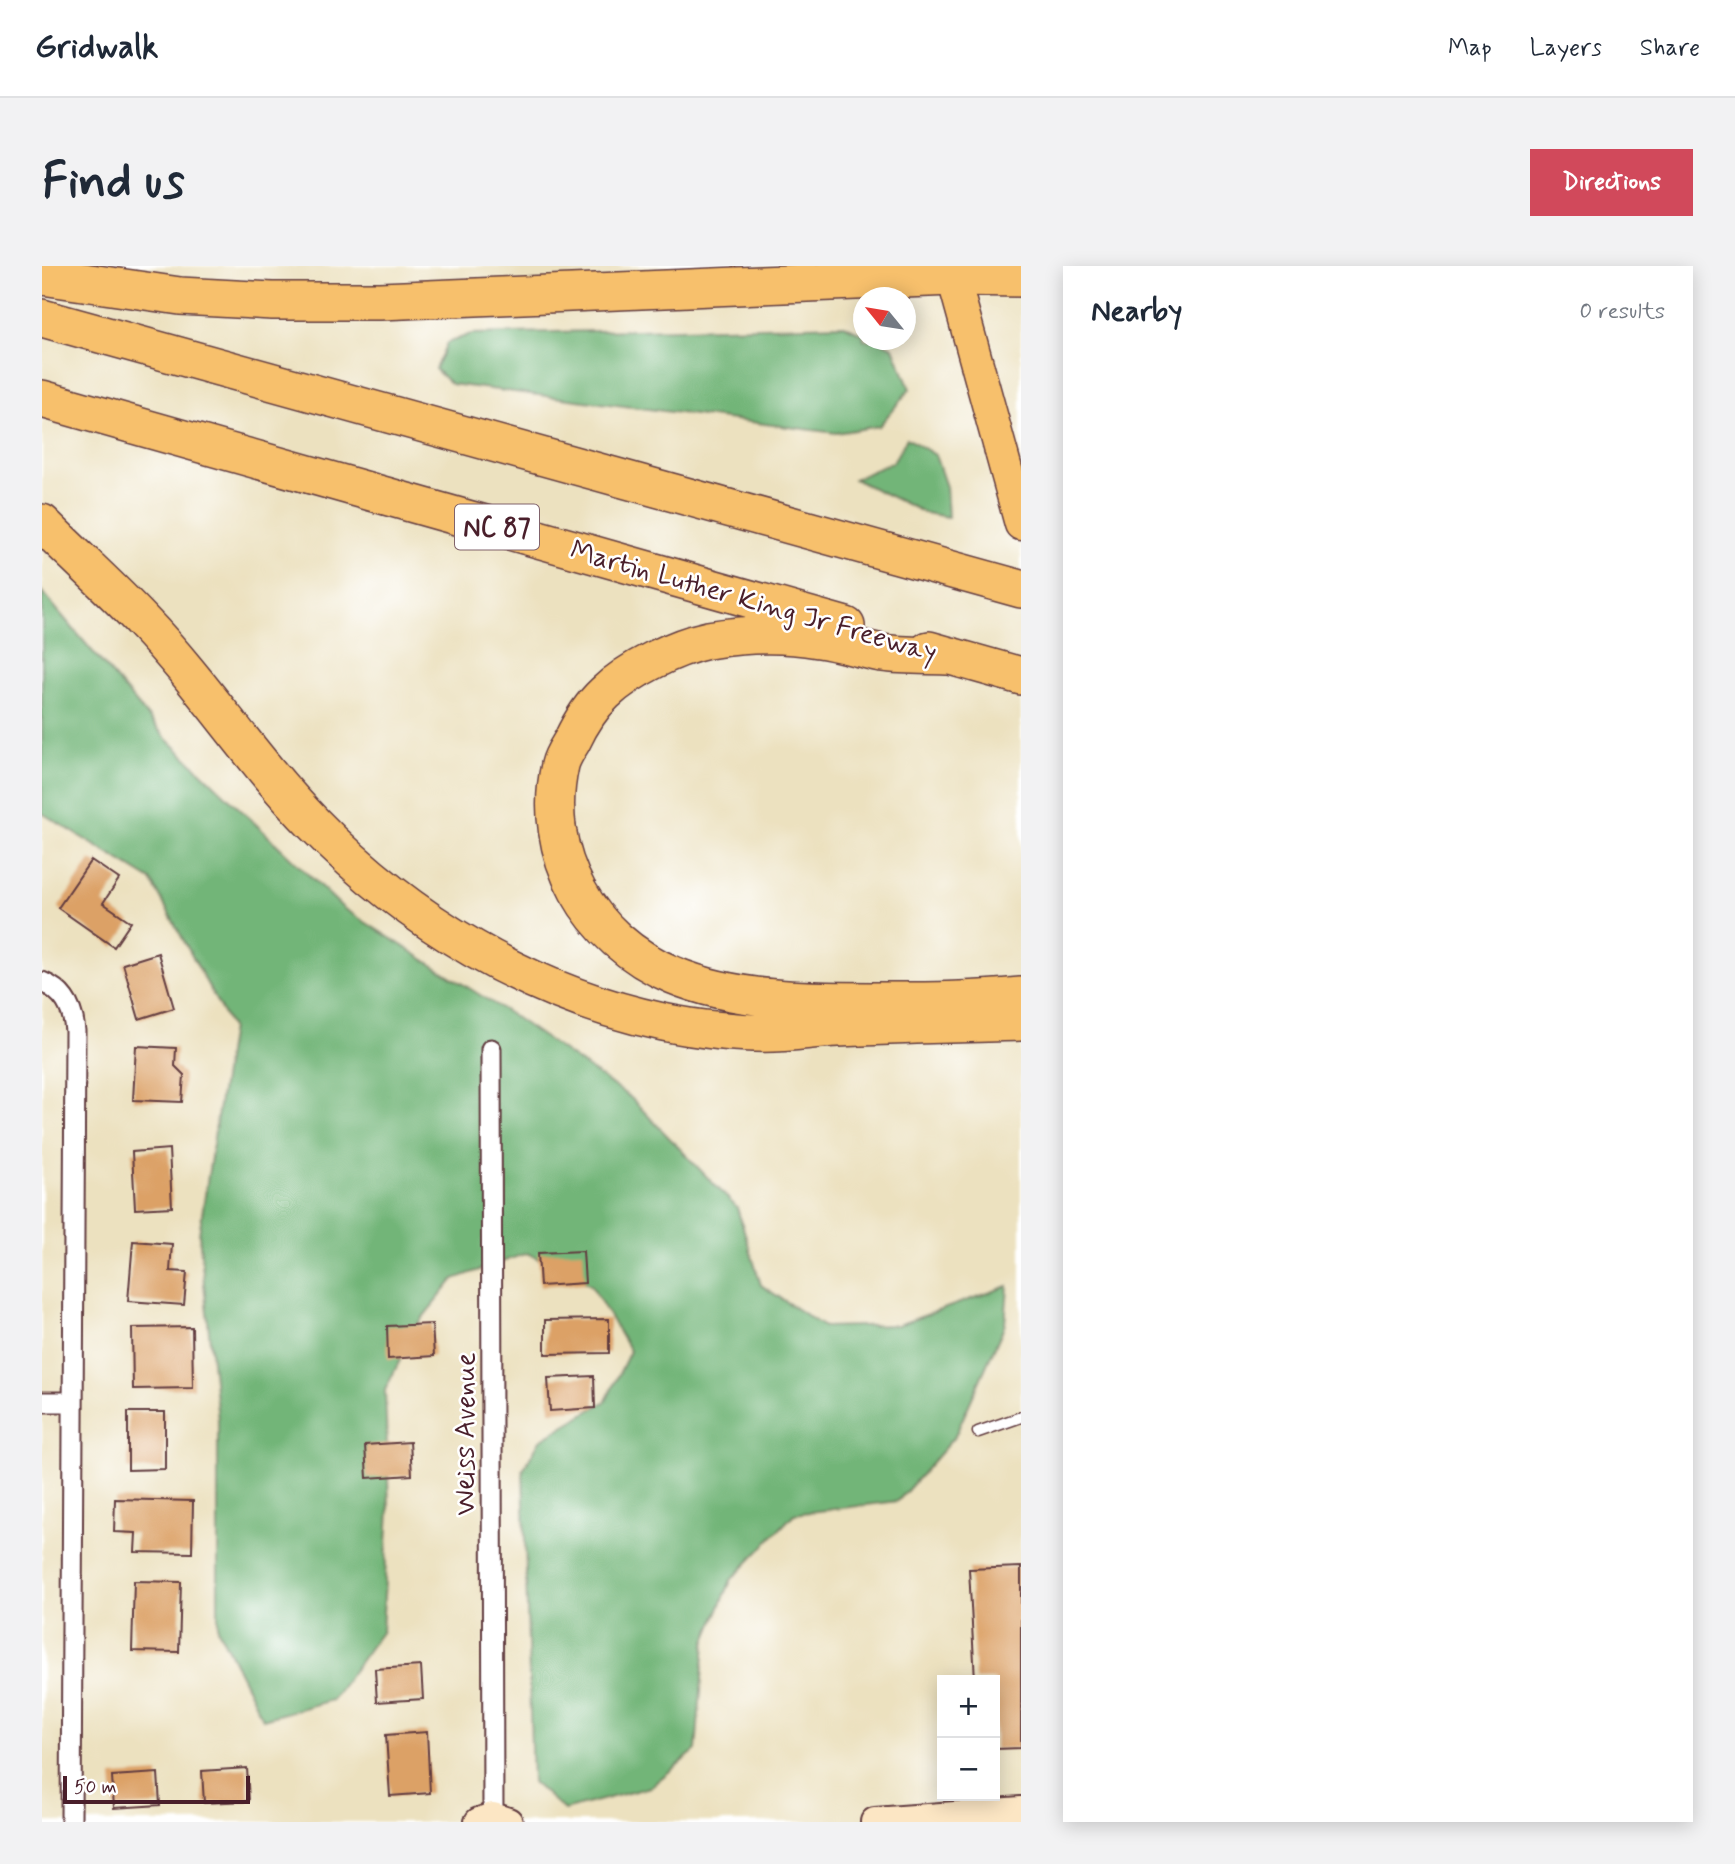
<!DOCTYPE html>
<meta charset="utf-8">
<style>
body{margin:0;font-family:Mynerve,sans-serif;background:#f2f2f3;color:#1f2937}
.controls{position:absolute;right:21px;bottom:21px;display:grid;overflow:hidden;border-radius:0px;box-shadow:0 4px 18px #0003}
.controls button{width:63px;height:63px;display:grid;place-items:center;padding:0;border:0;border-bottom:2px solid #e0e1e3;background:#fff;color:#1f2937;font:35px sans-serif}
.compass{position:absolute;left:811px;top:21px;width:63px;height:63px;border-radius:50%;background:#fff;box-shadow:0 4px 18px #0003;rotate:300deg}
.scale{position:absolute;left:21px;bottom:18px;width:187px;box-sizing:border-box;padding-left:7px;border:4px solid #4a1f2b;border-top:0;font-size:19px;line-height:24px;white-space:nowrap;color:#4a1f2b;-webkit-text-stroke:5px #fff;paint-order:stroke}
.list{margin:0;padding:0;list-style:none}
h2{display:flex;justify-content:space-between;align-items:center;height:91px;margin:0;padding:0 28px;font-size:30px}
h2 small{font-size:23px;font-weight:400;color:#747a83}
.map{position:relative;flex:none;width:979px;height:1556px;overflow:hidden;border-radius:0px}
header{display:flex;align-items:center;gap:42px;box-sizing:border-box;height:98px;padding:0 35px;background:#fff;border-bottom:2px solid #e0e1e3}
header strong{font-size:33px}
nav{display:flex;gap:38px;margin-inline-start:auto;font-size:24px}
.intro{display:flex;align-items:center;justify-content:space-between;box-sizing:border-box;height:168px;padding:0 42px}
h1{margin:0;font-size:49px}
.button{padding:18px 32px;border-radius:0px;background:#d1495b;color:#fff;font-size:24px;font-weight:700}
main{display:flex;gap:42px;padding:0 42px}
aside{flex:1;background:#fff;border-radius:0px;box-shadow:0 4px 18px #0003}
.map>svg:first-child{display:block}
.forest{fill:#72b578;stroke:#5e6a52;stroke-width:2}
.building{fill:#dca166}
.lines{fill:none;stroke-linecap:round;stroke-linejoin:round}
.lane-casing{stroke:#623c41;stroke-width:13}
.street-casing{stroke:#623c41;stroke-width:23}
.secondary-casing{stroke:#623c41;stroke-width:32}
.primary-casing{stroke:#623c41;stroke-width:35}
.highway-casing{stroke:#623c41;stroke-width:40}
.lane{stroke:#fff;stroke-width:10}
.street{stroke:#fff;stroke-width:19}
.secondary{stroke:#fce6c4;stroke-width:28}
.primary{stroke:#f7c06c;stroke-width:32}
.highway{stroke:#f7c06c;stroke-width:37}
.labels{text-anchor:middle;stroke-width:5;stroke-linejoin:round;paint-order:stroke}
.shield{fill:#fff;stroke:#80626b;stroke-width:2}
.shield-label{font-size:26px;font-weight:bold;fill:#4a1f2b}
.street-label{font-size:28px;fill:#4a1f2b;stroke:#fff}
</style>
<header>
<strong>Gridwalk</strong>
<nav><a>Map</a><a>Layers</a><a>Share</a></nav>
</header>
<div class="intro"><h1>Find us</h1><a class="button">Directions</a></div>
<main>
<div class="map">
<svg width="979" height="1556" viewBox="0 0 979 1556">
<rect width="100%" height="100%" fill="#fff"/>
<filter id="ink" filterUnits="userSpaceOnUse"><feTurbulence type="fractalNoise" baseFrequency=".0143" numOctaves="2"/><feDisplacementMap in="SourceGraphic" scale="14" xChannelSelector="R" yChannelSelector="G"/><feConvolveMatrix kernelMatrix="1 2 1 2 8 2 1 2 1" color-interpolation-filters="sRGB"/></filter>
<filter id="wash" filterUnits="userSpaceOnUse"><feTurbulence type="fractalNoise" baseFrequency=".00686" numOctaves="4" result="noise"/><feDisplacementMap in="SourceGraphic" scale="28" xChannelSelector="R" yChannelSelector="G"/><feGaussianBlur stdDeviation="1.57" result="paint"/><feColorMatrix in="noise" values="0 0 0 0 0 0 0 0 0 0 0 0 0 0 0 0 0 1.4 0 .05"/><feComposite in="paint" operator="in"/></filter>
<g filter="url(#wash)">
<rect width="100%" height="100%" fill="#ece1bf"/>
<!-- forest -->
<path class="forest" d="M802,59L821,68L822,74H835L851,81L868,123L837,160L794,167L409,118L393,103L405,77L429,68Z
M865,172L893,189L904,221L906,251L883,247L812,213L851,196Z
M0,326L123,471L301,642L468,748L589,832L695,942L719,1019L782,1061L856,1059L966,1020L963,1058L913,1170L856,1235L752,1248L689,1314L663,1377L654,1484L608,1521L522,1544L490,1516L481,1204L498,1174L564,1135L588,1085L549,1019L485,987L412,1013L377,1056L343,1124L347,1243L340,1365L290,1434L221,1453L176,1363V1154L157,968L189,762L109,614L0,547Z"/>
<g id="blocks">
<!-- building -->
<path class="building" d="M49,594L77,613L61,637L89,656L72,681L16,642Z
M116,687L132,742L97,753L81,698Z
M94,780L134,782L133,800L142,809L140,836L91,834Z
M127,883L130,941L93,943L90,886Z
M91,975L130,978L128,1005L145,1006L142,1039L86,1035Z
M541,985L543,1017L498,1020L496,987Z
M567,1053V1087L503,1088V1054Z
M390,1058L392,1090L346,1093L345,1060Z
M150,1061L151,1122L91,1123L90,1062Z
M552,1110L553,1142L508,1145L506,1112Z
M86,1146H123V1203L86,1204Z
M368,1176L370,1209L325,1212L323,1179Z
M73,1233L151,1235L150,1287L93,1286L94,1267L72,1266Z
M979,1301V1482L953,1483V1414H933L927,1303Z
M92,1315L139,1316L137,1386L90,1385Z
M379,1400L381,1433L335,1436L333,1403Z
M385,1466L388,1527L348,1530L344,1469Z
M205,1502L207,1535L162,1537L160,1505Z
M116,1507L118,1539L72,1542L70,1510Z"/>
</g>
</g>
<g filter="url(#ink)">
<use href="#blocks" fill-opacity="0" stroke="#623c41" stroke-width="2"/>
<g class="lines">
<!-- lane casing -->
<g class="lane-casing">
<path id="lane" d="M936,1166L979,1151"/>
</g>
<!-- street casing -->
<g class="street-casing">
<path id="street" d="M0,716C22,725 31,742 33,765L29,1556
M449,783L451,1551
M0,1136H31"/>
</g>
<!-- secondary casing -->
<g class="secondary-casing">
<path id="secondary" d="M437,1556L451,1551L466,1556
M833,1556L979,1545"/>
</g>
<!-- primary casing -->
<g class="primary-casing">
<path id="primary" d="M908,0L979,258"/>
</g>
<!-- highway casing -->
<g class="highway-casing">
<path id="highway" d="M0,10L138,30L230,35H338L911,11L979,12
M0,52L979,323
M0,133L804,360
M0,257C33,290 69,322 101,356C162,419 210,495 272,558C366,655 488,728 621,756C654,763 698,768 732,767C753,766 775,763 796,762C857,759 918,758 979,756
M887,384L979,410
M909,390C886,389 862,390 840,387C819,383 798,376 777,373C742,367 701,368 666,374C633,381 588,403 563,427C549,440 538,458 530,475C526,482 520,490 518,499C498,588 547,674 631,709C693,735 764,735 830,735C880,735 929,735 979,730"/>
</g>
<!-- lane -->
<use href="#lane" class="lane"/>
<!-- street -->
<use href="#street" class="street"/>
<!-- secondary -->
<use href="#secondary" class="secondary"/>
<!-- primary -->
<use href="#primary" class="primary"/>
<!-- highway -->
<use href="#highway" class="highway"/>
</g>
</g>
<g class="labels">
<!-- shield labels -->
<rect class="shield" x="413" y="238.5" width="84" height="45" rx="5"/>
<g class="shield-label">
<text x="455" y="270">NC 87</text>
</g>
<!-- street labels -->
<g class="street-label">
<text transform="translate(712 334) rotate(16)" y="10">Martin Luther King Jr Freeway</text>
<text transform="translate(422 1168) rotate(-90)" y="10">Weiss Avenue</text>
</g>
</g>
</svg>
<div class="controls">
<button>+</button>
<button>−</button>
</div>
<svg class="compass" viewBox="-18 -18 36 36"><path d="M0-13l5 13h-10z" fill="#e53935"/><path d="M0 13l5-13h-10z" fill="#747a83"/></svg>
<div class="scale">50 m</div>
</div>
<aside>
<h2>Nearby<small>0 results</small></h2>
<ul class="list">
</ul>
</aside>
</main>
